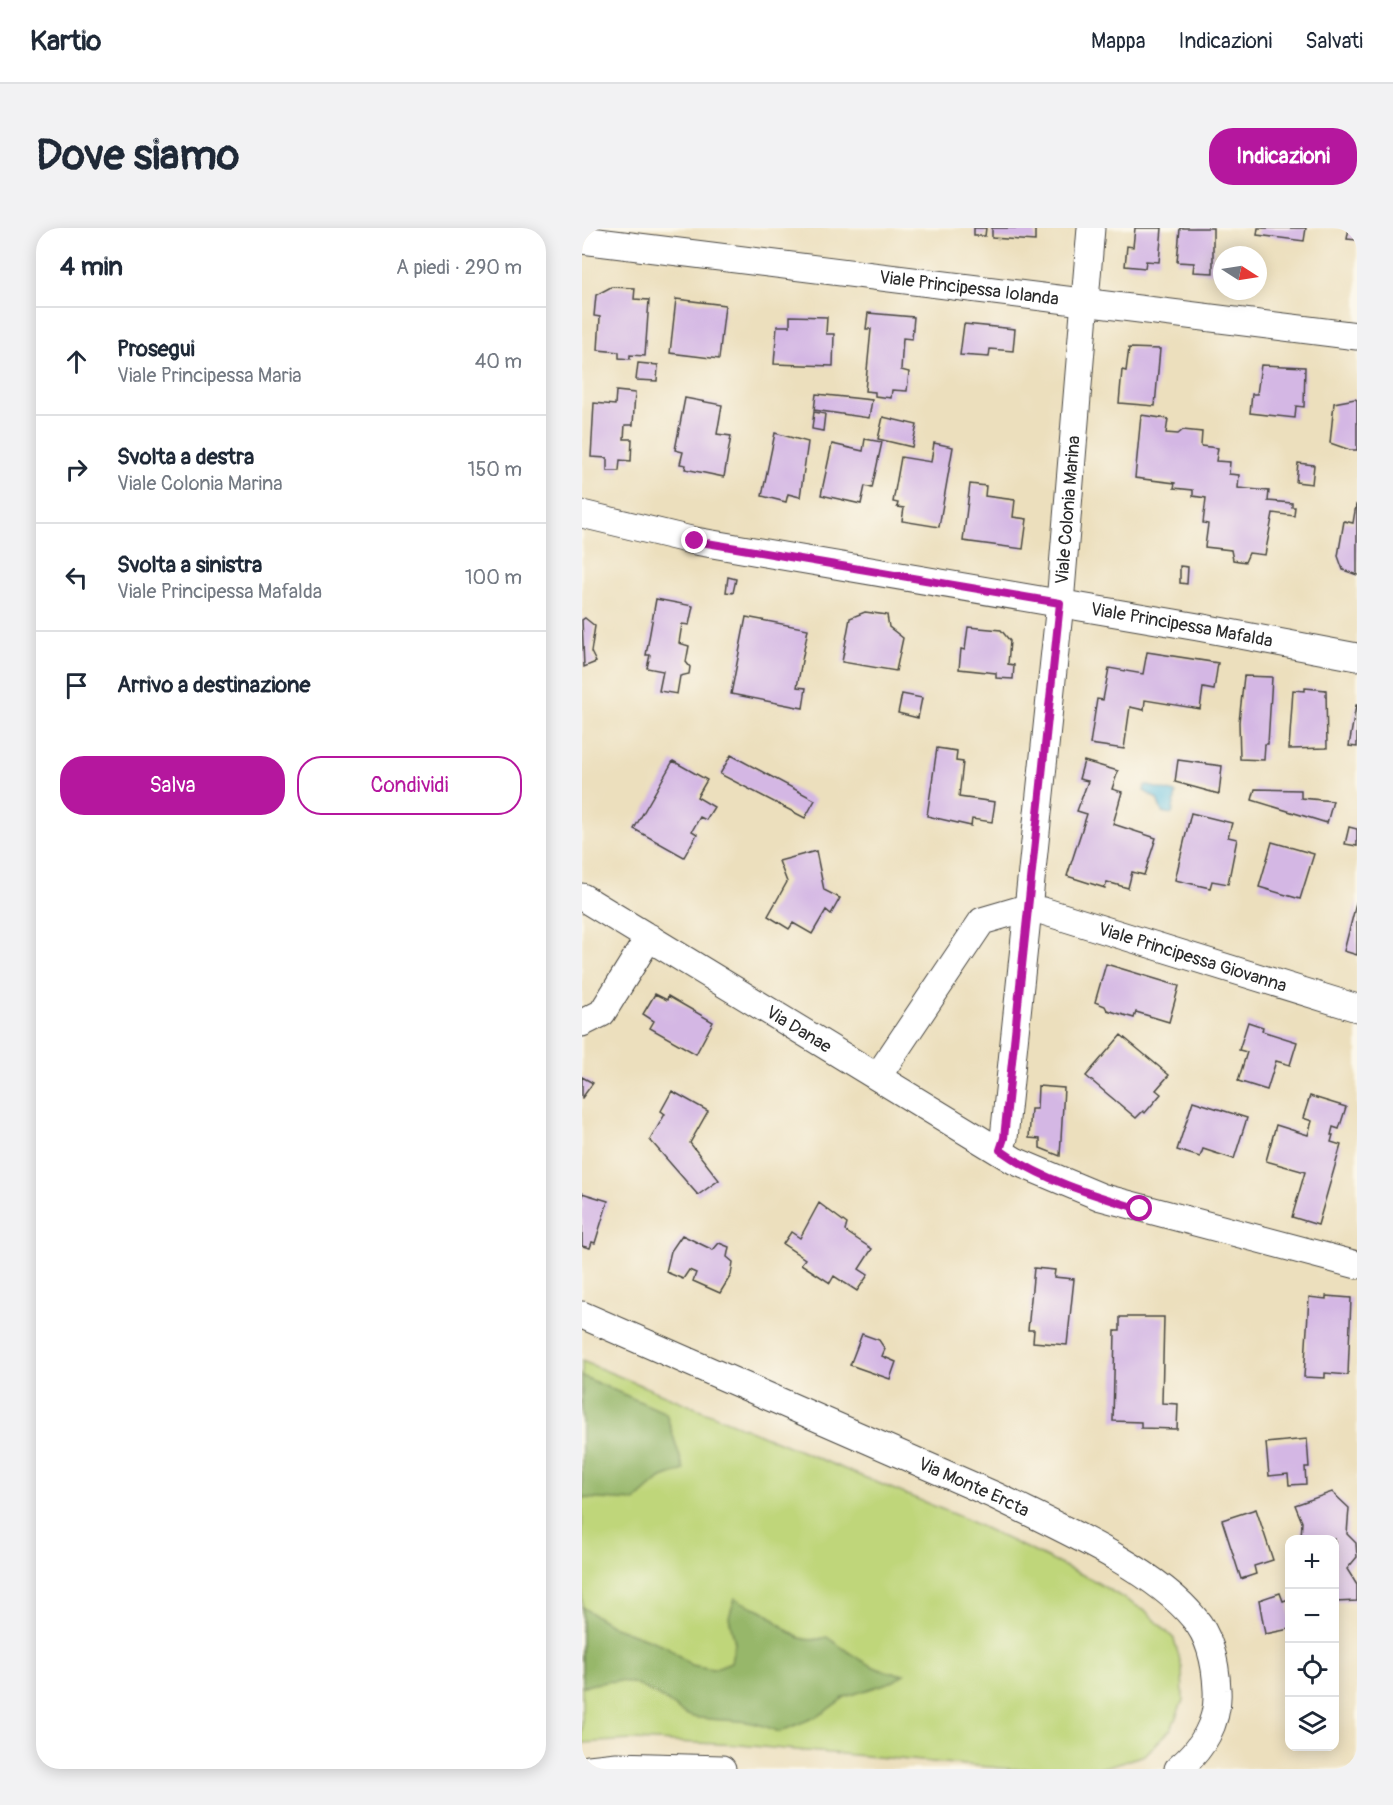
<!DOCTYPE html>
<html lang="it">
<meta charset="utf-8">
<style>
body{margin:0;font-family:Pangolin,sans-serif;background:#f2f2f3;color:#1f2937}
.controls{position:absolute;right:18px;bottom:18px;display:grid;overflow:hidden;border-radius:12px;box-shadow:0 3px 15px #0003}
.controls button{width:54px;height:54px;display:grid;place-items:center;padding:0;border:0;border-bottom:2px solid #e0e1e3;background:#fff;color:#1f2937;font:30px sans-serif}
.compass{position:absolute;left:631px;top:18px;width:54px;height:54px;border-radius:50%;background:#fff;box-shadow:0 3px 15px #0003;rotate:102deg}
.stop{position:absolute;width:18px;height:18px;margin:-14px;border:4px solid #b5179e;border-radius:50%;background:#fff}
.stop.end{background:#b5179e;border-color:#fff;box-shadow:0 2px 6px #0008}
.list{margin:0;padding:0;list-style:none}
h2{display:flex;justify-content:space-between;align-items:center;height:78px;margin:0;padding:0 24px;font-size:26px}
h2 small{font-size:20px;font-weight:400;color:#747a83}
.list li{display:grid;grid-template-columns:39px 1fr auto;gap:18px;align-items:center;box-sizing:border-box;height:108px;padding:0 24px;border-top:2px solid #e0e1e3}
.list b{display:block;font-size:22px;white-space:nowrap}
.list p{margin:0;font-size:20px;white-space:nowrap;color:#747a83}
.list em{font-size:20px;font-style:normal;color:#747a83}
.actions{display:flex;gap:12px;padding:18px 24px}
.actions a{flex:1;padding:14px 0;border:2px solid #b5179e;border-radius:24px;text-align:center;font-size:21px;color:#b5179e}
.actions .main{background:#b5179e;color:#fff}
.icon{flex:none;width:33px;height:33px;fill:none;stroke:currentColor;stroke-width:2;stroke-linecap:round;stroke-linejoin:round}
.map{position:relative;flex:none;width:775px;height:1541px;overflow:hidden;border-radius:24px}
header{display:flex;align-items:center;gap:36px;box-sizing:border-box;height:84px;padding:0 30px;background:#fff;border-bottom:2px solid #e0e1e3}
header strong{font-size:28px}
nav{display:flex;gap:33px;margin-inline-start:auto;font-size:21px}
.intro{display:flex;align-items:center;justify-content:space-between;box-sizing:border-box;height:144px;padding:0 36px}
h1{margin:0;font-size:42px}
.button{padding:15px 27px;border-radius:24px;background:#b5179e;color:#fff;font-size:21px;font-weight:700}
main{display:flex;gap:36px;padding:0 36px}
aside{flex:1;background:#fff;border-radius:24px;box-shadow:0 3px 15px #0003}
.map>svg:first-child{display:block}
.green{fill:#bfd67a;stroke:#758052;stroke-width:1.5}
.forest{fill:#97b76a;stroke:#61714a;stroke-width:1.5}
.water{fill:#62c0e0;stroke:#467686;stroke-width:1.5}
.building{fill:#d4b7e4}
.lines{fill:none;stroke-linecap:round;stroke-linejoin:round}
.street-casing{stroke:#484641;stroke-width:29}
.street{stroke:#fff;stroke-width:27}
.route{stroke:#b5179e;stroke-width:8}
.labels{text-anchor:middle;stroke-width:4.5;stroke-linejoin:round;paint-order:stroke}
.street-label{font-size:18px;fill:#2b2b2b;stroke:#fbf7ec}
</style>
<header>
<strong>Kartio</strong>
<nav><a>Mappa</a><a>Indicazioni</a><a>Salvati</a></nav>
</header>
<div class="intro"><h1>Dove siamo</h1><a class="button">Indicazioni</a></div>
<main>
<aside>
<h2>4 min<small>A piedi · 290 m</small></h2>
<ul class="list">
<li><svg class="icon" aria-label="ahead" viewBox="0 0 24 24"><path d="M12 20V5M6 11l6-6 6 6"/></svg><div><b>Prosegui</b><p>Viale Principessa Maria</p></div><em>40 m</em></li>
<li><svg class="icon" aria-label="right" viewBox="0 0 24 24"><path d="M7 20v-9h11M14 6l5 5-5 5"/></svg><div><b>Svolta a destra</b><p>Viale Colonia Marina</p></div><em>150 m</em></li>
<li><svg class="icon" aria-label="left" viewBox="0 0 24 24"><path d="M17 20v-9H6M10 6l-5 5 5 5"/></svg><div><b>Svolta a sinistra</b><p>Viale Principessa Mafalda</p></div><em>100 m</em></li>
<li><svg class="icon" aria-label="arrive" viewBox="0 0 24 24"><path d="M6 21V4h12l-3 4 3 4H6"/></svg><div><b>Arrivo a destinazione</b></div></li>
</ul>
<div class="actions"><a class="main">Salva</a><a>Condividi</a></div>
</aside>
<div class="map">
<svg width="775" height="1541" viewBox="0 0 775 1541">
<rect width="100%" height="100%" fill="#fbf7ec"/>
<filter id="ink" filterUnits="userSpaceOnUse"><feTurbulence type="fractalNoise" baseFrequency=".0167" numOctaves="2"/><feDisplacementMap in="SourceGraphic" scale="12" xChannelSelector="R" yChannelSelector="G"/><feConvolveMatrix kernelMatrix="1 2 1 2 8 2 1 2 1" color-interpolation-filters="sRGB"/></filter>
<filter id="wash" filterUnits="userSpaceOnUse"><feTurbulence type="fractalNoise" baseFrequency=".008" numOctaves="4" result="noise"/><feDisplacementMap in="SourceGraphic" scale="24" xChannelSelector="R" yChannelSelector="G"/><feGaussianBlur stdDeviation="1.35" result="paint"/><feColorMatrix in="noise" values="0 0 0 0 0 0 0 0 0 0 0 0 0 0 0 0 0 1.4 0 .05"/><feComposite in="paint" operator="in"/></filter>
<g filter="url(#wash)">
<rect width="100%" height="100%" fill="#ecdfbd"/>
<!-- green -->
<path class="green" d="M0,1133L381,1290L509,1351L565,1384L592,1411L600,1440L601,1472L589,1501L563,1527L516,1541H430L158,1517L50,1512L0,1515Z"/>
<!-- forest -->
<path class="forest" d="M0,1148L84,1185L102,1242L78,1251L53,1273L0,1270Z
M153,1370C162,1376 170,1378 179,1382C203,1396 212,1420 245,1409C269,1425 292,1446 322,1446L312,1453L263,1469L238,1487L197,1504C163,1488 145,1495 111,1489C103,1487 94,1480 87,1475C52,1452 40,1448 0,1459V1379L30,1398L84,1418L109,1437L131,1441L149,1434L153,1415L147,1389Z"/>
<!-- water -->
<path class="water" d="M563,557L594,565L590,586L580,584L575,571L562,563Z"/>
<g id="blocks">
<!-- building -->
<path class="building" d="M392,0H404L403,8H392Z
M410,0H453V13L410,10Z
M553,0H580L577,34L564,33L563,40L543,38L545,18L551,19Z
M598,0H631V45L611,44L612,35L595,34Z
M676,0H724L722,13L675,7Z
M767,0H775V12L765,11Z
M29,59L53,60L52,71L67,72L63,128L48,127V131L37,130V124L16,122L18,89L12,88L14,67Z
M94,71L143,77L137,131L88,125Z
M286,85L332,89L330,111L321,110L319,142L327,144L325,163L310,162L309,170L293,168V164L283,163L289,101H284Z
M208,88L245,89L244,106H252L251,138L192,136L195,98H208Z
M382,96L433,101L431,123L408,121L407,129L378,127Z
M547,120L578,121L573,178L537,175L540,142L544,143Z
M56,135L76,137L75,153L54,152Z
M679,137L723,139L722,179L714,178L713,190L668,185L670,166H675Z
M34,163L53,165L51,197H43L42,211H50L49,233L38,232L37,243H25V230L9,229L12,175L33,177Z
M234,166L290,172L287,190L232,182Z
M103,170L140,177L135,206L149,208L142,249L103,241L104,237L98,236L101,224L93,222Z
M773,171L775,172V222H768L748,215L752,175Z
M232,184L243,186L241,203L230,201Z
M559,187L586,191L584,205L596,206L601,202L620,204L619,218L636,220L634,233L648,234L647,246L657,247L656,260L687,263L686,273L710,275V279H713L712,288L691,285L683,327L667,325L663,334L651,332L649,322L623,319L626,296L621,295L624,270L611,268V262L592,260L593,255L553,250Z
M301,189L335,197L330,219L296,211Z
M193,205L226,214L218,269L206,266L204,274L180,268Z
M283,211L300,214L290,260L283,258L279,276L239,267L250,216L281,223Z
M352,215L371,219L357,299L320,293L322,280L315,279L316,275L311,274L319,229L349,234Z
M716,235L732,237L730,256L714,254Z
M388,256L404,258L403,268L433,272L431,289L445,291L441,321L381,313Z
M774,277L775,278V347L761,342L756,328L762,293L771,295Z
M598,338L606,339L605,356L598,355Z
M146,349L154,351L151,365L144,364Z
M74,371L111,378L107,397L100,396L97,415L107,418L104,434L108,439L107,446L98,448L95,466L77,463L81,443L65,440L68,427H64Z
M283,384L305,387L307,399L321,410L314,443L260,434L268,390Z
M164,389L226,401L215,459L224,460L221,480L149,466Z
M3,390L13,398L9,424L14,434L2,439L0,392Z
M386,399L419,402L428,413L426,436L432,437L431,451L414,450V445L377,441L379,421L383,422Z
M565,424L636,435L632,462L621,460L618,481L563,472L562,482L548,479L542,521L508,516L515,471L521,472L527,440L561,446Z
M662,448L690,449L686,516H683L682,532L658,531L657,494Z
M723,460L744,462L745,520L707,521L711,462L723,463Z
M320,466L340,470L336,490L316,485Z
M774,477H775V519L767,518Z
M355,520L375,523L374,533L381,534L377,569L413,574L410,594L390,591L389,598L345,588Z
M149,527L233,572L223,590L138,546Z
M596,532L640,538L637,566L593,554Z
M91,533L125,552L115,569L132,579L124,592L118,589L110,603L115,606L102,629L52,601Z
M502,533L536,543L530,561L540,564L531,596L574,610L562,647L550,644L546,660L525,654L523,660L485,648L505,586L495,583L506,553L497,551Z
M673,561L719,562V570L751,573L745,595L670,572Z
M609,585L650,595L646,609L655,611L646,656L630,653L628,660L593,652Z
M767,599L775,601V618L763,616Z
M690,614L732,626L718,671L677,659Z
M234,623L242,662L258,670L249,686L244,682L230,706L211,695L207,701L186,688L205,654L197,633Z
M775,672V727L762,723Z
M524,736L597,758L587,794L554,784L552,790L525,782L523,778L513,774Z
M73,766L85,772L86,768L131,794L114,826L68,800L72,793L61,786Z
M666,794L681,799L680,803L715,814L708,837L694,833L685,862L656,853L665,824L657,822Z
M539,807L587,847L574,862L579,866L563,885L561,883L554,890L504,848Z
M0,849L11,855L0,870Z
M456,858L482,860L478,928L458,920V911L447,910L449,881H455Z
M90,863L126,883L108,915L137,952L116,967L68,912L83,886L79,883Z
M728,868L764,879L757,901L751,899L749,907H751L749,914L759,917L736,997L710,989L723,944L684,933L694,897L726,907L730,893L721,890Z
M611,873L665,890L652,931L621,921L618,929L595,922Z
M0,965L26,973L13,1015L10,1014L8,1020L0,1018Z
M237,975L265,996L263,1003L290,1021L277,1041L286,1047L275,1063L252,1048L248,1055L219,1036L223,1031L201,1016L209,1004L218,1010Z
M100,1007L131,1022L137,1015L147,1019L145,1029L151,1034L149,1047L138,1065L111,1053L114,1045L107,1042L101,1051L84,1044L89,1023Z
M452,1040L473,1042L472,1049L492,1051L485,1117L451,1114L452,1102H446Z
M744,1068L769,1070L766,1147L743,1145V1150L722,1149L727,1069L744,1071Z
M538,1089H582L580,1175L596,1176L595,1201L559,1200V1194L531,1193L533,1103H538Z
M280,1106L297,1112L303,1121L300,1128L314,1134L308,1151L268,1137Z
M725,1211L727,1239H723L724,1256L707,1257L706,1246L687,1248L684,1215Z
M750,1264L767,1280L765,1306L774,1315L775,1329L765,1341L775,1357V1373L753,1374V1311H719L720,1294L713,1277Z
M674,1281L691,1332L672,1338L674,1346L659,1351L640,1292Z
M698,1365L701,1373L707,1371L708,1401L683,1406L677,1372Z"/>
</g>
</g>
<g filter="url(#ink)">
<use href="#blocks" fill-opacity="0" stroke="#484641" stroke-width="1.5"/>
<g class="lines">
<!-- street casing -->
<g class="street-casing">
<g id="street">
<path id="s1" d="M0,12L775,108"/>
<path id="s2" d="M0,286L113,313L616,399L775,429"/>
<path id="s3" d="M0,669L433,933L519,969L775,1037"/>
<path d="M0,795L20,785L67,709"/>
<path id="s4" d="M296,848L400,693L441,681L461,683L775,780"/>
<path id="s5" d="M418,922L422,910L478,375L509,0"/>
<path id="s6" d="M0,1087L414,1268C472,1297 572,1340 612,1390C629,1410 634,1437 635,1462C637,1494 620,1522 596,1541"/>
<path d="M7,1541L35,1538L140,1541"/>
</g>
</g>
<!-- street -->
<use href="#street" class="street"/>
</g>
</g>
<g class="lines" filter="url(#ink)">
<!-- route -->
<path class="route" d="M113,313L478,375L422,910L418,922C458,951 511,967 558,981"/>
</g>
<g class="labels">
<!-- street labels -->
<g class="street-label">
<text dy="6" stroke="none"><textPath href="#s1" startOffset="390">Viale Principessa Iolanda</textPath></text>
<text dy="6" stroke="none"><textPath href="#s5" startOffset="644">Viale Colonia Marina</textPath></text>
<text dy="6" stroke="none"><textPath href="#s2" startOffset="610">Viale Principessa Mafalda</textPath></text>
<text dy="6" stroke="none"><textPath href="#s4" startOffset="406">Viale Principessa Giovanna</textPath></text>
<text dy="6" stroke="none"><textPath href="#s3" startOffset="254">Via Danae</textPath></text>
<text dy="6" stroke="none"><textPath href="#s6" startOffset="428">Via Monte Ercta</textPath></text>
</g>
</g>
</svg>
<div class="controls">
<button>+</button>
<button>−</button>
<button><svg class="icon" aria-label="locate" viewBox="0 0 24 24"><circle cx="12" cy="12" r="6"/><path d="M12 2v4M12 18v4M2 12h4M18 12h4"/></svg></button>
<button><svg class="icon" aria-label="layers" viewBox="0 0 24 24"><path d="M12 4l9 5-9 5-9-5zM3 14l9 5 9-5"/></svg></button>
</div>
<svg class="compass" viewBox="-18 -18 36 36"><path d="M0-13l5 13h-10z" fill="#e53935"/><path d="M0 13l5-13h-10z" fill="#747a83"/></svg>
<div class="stop" style="left:558px;top:981px"></div>
<div class="stop end" style="left:113px;top:313px"></div>
</div>
</main>
